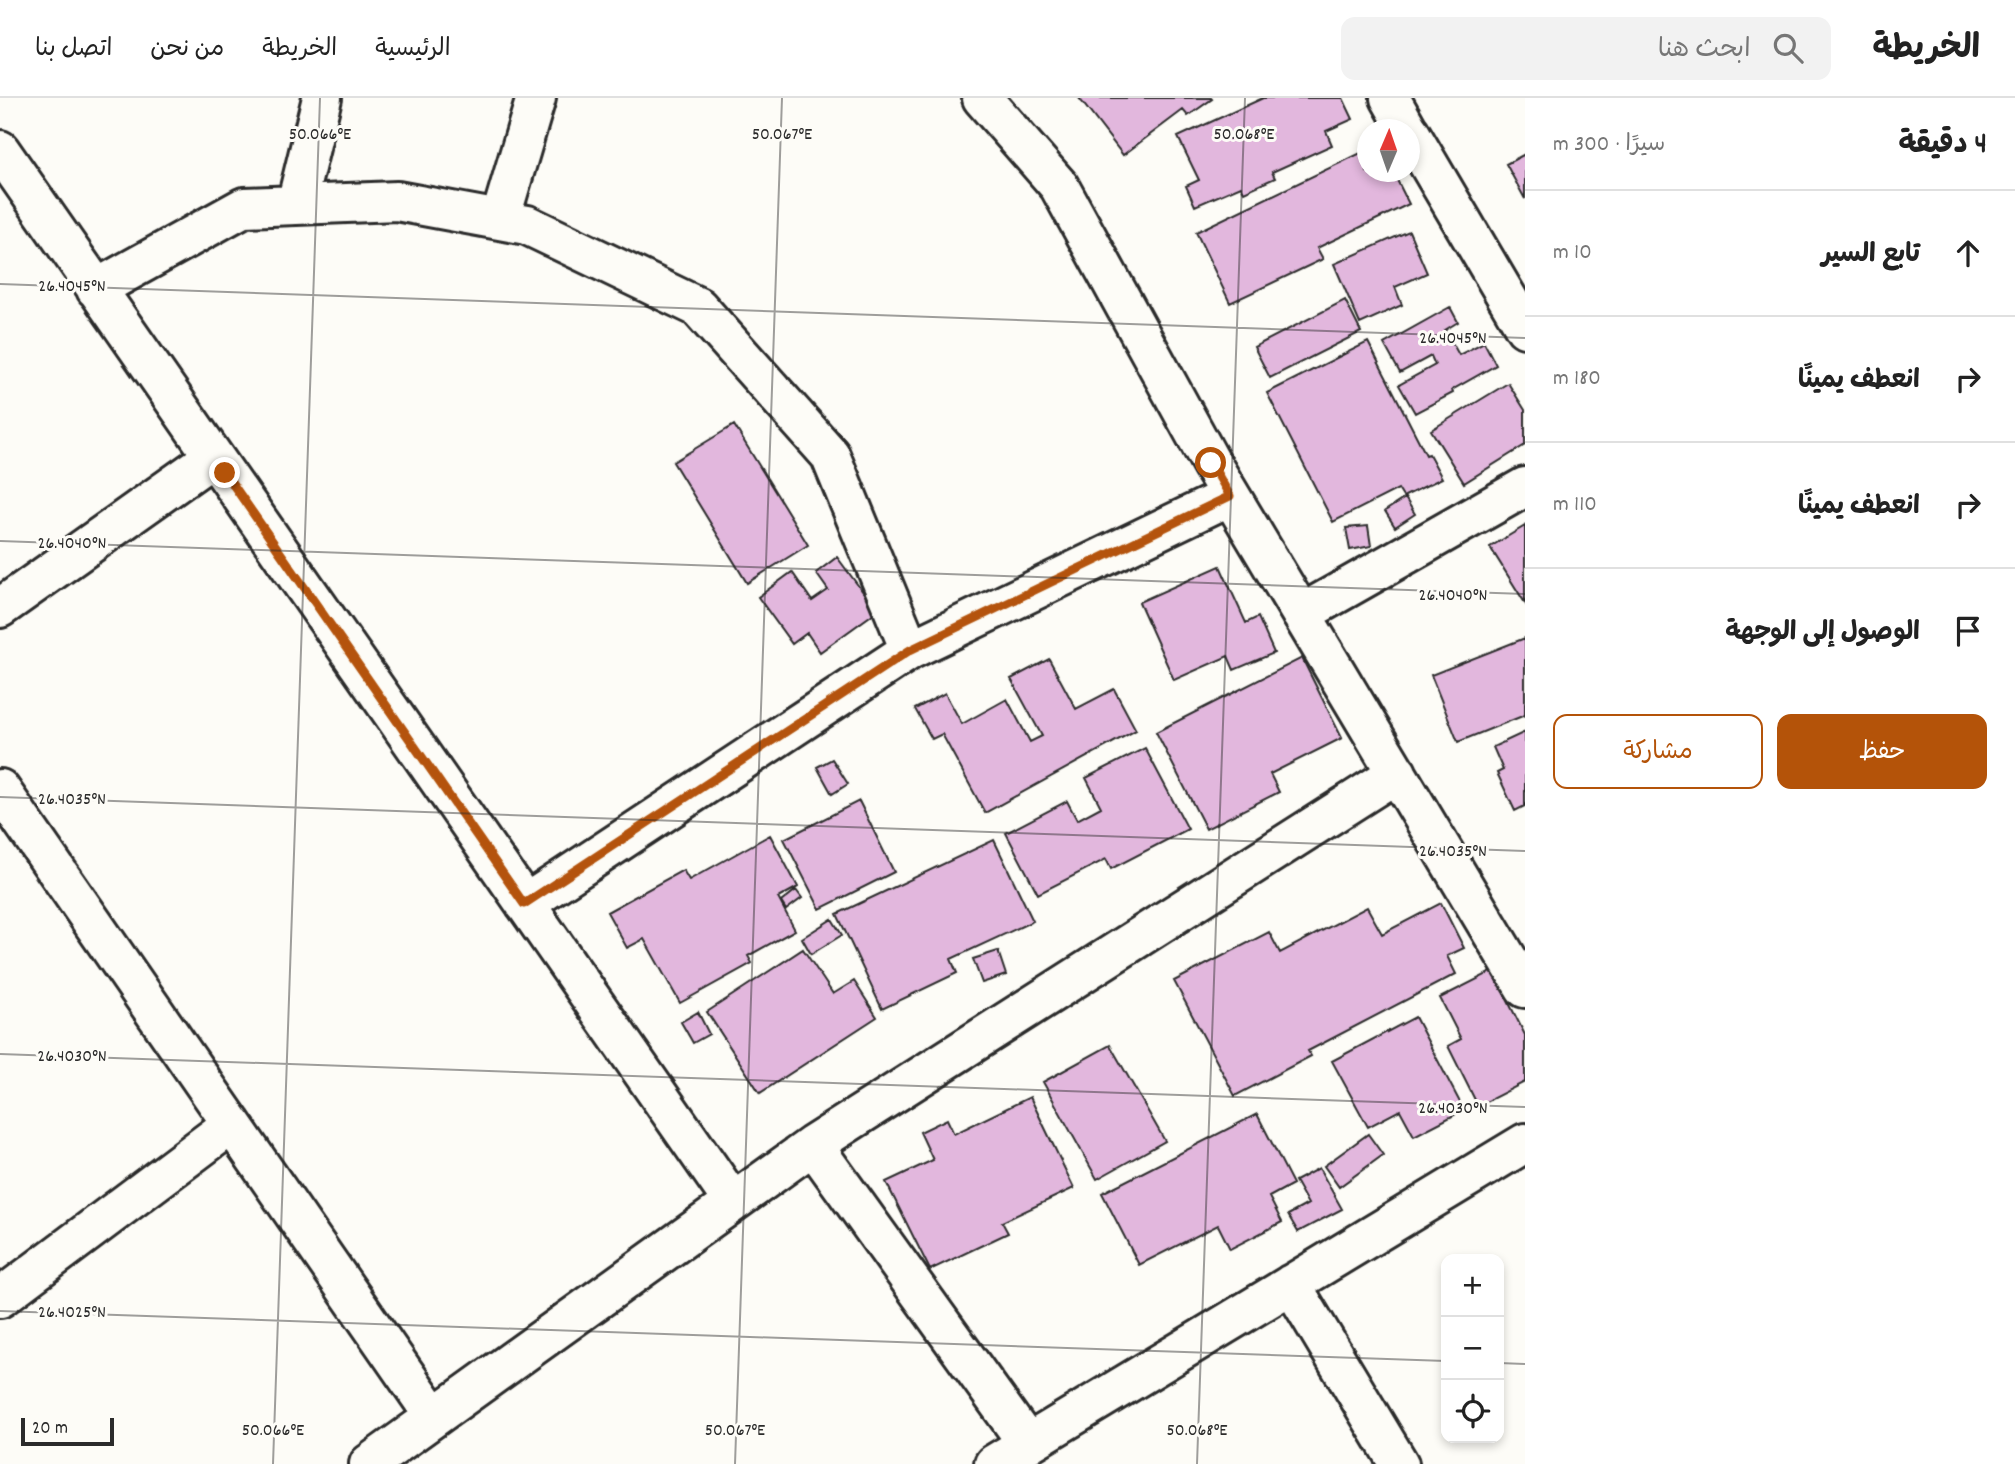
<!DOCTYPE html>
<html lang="ar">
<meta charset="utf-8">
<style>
body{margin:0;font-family:Dekko,"Playpen Sans Arabic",sans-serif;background:#f2f2f2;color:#222;direction:rtl}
.controls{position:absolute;right:21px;bottom:21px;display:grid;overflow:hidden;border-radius:14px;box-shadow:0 4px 10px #0003}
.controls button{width:63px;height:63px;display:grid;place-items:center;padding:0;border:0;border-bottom:2px solid #e0e0e0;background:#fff;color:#222;font:35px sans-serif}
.compass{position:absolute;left:1357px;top:21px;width:63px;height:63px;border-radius:50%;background:#fff;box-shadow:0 4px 10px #0003;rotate:2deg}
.scale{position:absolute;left:21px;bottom:18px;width:93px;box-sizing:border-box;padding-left:7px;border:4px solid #2b2b2b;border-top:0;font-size:19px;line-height:24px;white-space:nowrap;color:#2b2b2b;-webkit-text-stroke:5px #fdfcf7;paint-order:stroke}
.stop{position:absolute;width:21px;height:21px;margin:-16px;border:5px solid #b45309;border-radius:50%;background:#fff}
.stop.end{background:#b45309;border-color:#fff;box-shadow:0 2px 7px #0008}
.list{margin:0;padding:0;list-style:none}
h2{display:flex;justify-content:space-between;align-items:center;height:91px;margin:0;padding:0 28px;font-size:30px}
h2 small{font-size:23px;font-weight:400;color:#767676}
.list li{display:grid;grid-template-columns:46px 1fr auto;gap:21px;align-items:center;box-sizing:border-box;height:126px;padding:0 28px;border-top:2px solid #e0e0e0}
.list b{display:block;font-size:26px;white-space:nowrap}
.list em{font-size:23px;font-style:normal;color:#767676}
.actions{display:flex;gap:14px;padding:21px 28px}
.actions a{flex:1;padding:16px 0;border:2px solid #b45309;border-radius:14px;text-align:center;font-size:24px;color:#b45309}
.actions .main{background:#b45309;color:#fff}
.icon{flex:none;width:38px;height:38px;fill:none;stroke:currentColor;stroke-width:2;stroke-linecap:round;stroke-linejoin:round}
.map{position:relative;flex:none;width:1525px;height:1366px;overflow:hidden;direction:ltr}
header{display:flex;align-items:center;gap:42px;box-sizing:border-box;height:98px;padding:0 35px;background:#fff;border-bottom:2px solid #e0e0e0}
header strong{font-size:33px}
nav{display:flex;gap:38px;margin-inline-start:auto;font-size:24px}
.search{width:490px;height:63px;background:#f2f2f2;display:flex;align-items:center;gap:18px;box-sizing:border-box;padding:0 24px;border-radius:14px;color:#767676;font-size:26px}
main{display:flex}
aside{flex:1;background:#fff}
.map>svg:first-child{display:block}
.building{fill:#e2b7dd;stroke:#2b2b2b;stroke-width:2}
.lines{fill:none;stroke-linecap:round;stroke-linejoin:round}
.minor-casing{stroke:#2b2b2b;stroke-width:44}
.minor{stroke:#fdfcf7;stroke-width:38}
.route{stroke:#b45309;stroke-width:9}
.ticks{fill:none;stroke:#2b2b2b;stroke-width:2;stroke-opacity:0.45}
.ticks-label{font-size:18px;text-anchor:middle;fill:#2b2b2b;stroke:#fdfcf7;stroke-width:6;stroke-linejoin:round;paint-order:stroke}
</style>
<header>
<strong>الخريطة</strong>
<div class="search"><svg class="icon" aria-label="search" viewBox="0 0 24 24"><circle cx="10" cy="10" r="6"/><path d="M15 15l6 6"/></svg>ابحث هنا</div>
<nav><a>الرئيسية</a><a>الخريطة</a><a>من نحن</a><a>اتصل بنا</a></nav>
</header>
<main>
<aside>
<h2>4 دقيقة<small>سيرًا · 300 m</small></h2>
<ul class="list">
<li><svg class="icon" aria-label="ahead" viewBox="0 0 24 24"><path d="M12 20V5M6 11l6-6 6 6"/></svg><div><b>تابع السير</b></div><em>10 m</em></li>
<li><svg class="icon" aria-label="right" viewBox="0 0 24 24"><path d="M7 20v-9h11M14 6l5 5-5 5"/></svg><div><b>انعطف يمينًا</b></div><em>180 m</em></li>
<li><svg class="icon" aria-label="right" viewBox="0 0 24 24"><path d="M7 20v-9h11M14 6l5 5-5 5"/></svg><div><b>انعطف يمينًا</b></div><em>110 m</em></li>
<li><svg class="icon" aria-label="arrive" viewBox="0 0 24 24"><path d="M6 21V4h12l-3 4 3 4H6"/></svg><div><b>الوصول إلى الوجهة</b></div></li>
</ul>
<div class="actions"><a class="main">حفظ</a><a>مشاركة</a></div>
</aside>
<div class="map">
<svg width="1525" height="1366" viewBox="0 0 1525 1366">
<rect width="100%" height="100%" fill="#fdfcf7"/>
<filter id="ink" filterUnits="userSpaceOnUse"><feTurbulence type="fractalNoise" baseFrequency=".0143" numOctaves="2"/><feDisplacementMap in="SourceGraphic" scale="14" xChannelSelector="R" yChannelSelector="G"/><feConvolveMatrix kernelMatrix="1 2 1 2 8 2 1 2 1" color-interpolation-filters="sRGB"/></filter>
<g filter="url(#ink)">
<!-- building -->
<path class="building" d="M1079,0H1211L1212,1L1188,18L1183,12L1123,57Z
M1263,0H1343L1353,21L1326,33L1332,47L1272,74L1275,80L1244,94L1241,88L1195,108L1186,88L1199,82L1178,39Z
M1367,52V74H1393L1409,106L1317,150L1323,161L1230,205L1196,134Z
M1525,56V101L1506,66Z
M1409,133L1427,175L1395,189L1402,207L1360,226L1334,166Z
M1345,202L1361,234L1270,280L1254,249Z
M1450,209L1458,224L1445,232L1459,257L1484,244L1496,267L1452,292L1453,295L1415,315L1399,287L1435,267L1431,258L1400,275L1384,246Z
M1368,244L1426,357L1429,356L1442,380L1403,399L1398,391L1333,424L1267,295Z
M1508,285L1525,312V347L1464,385L1431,332Z
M734,327L808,447L747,485L673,364Z
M1405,400L1415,416L1395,429L1385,413Z
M1368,428L1371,448L1350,452L1346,430Z
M1525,428V505L1490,449Z
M837,459L877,513L820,554L807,535L792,546L758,499L792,474L812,503L828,492L816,475Z
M1220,468L1246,525L1258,519L1274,555L1234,572L1228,558L1174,582L1139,504Z
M1525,540V617L1458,644L1431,577Z
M1302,560L1342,640L1270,676L1279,694L1206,731L1156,634Z
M1049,561L1076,611L1114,591L1136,632L985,715L942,636L932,641L915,611L945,595L962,626L1007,601L1030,644L1042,638L1011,581Z
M1525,634V708L1515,713L1497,675L1503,672L1493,649Z
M1145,650L1188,731L1111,771L1106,761L1038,796L1006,735L1067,703L1077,722L1101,709L1086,680Z
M832,661L848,686L832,696L817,669Z
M859,703L894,774L820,811L784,741Z
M770,737L798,789L778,800L795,832L748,858L752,865L680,905L644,841L627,850L607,814L683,772L689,782Z
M994,742L1033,823L951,861L957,875L882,911L837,816Z
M796,792L802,800L786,812L781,804Z
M1441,805L1464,850L1447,858L1456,876L1308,953L1311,958L1235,998L1174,883L1269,834L1280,855L1367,809L1382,836Z
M832,821L842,837L811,856L802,840Z
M803,851L833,896L854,883L877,919L760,995L707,914Z
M998,853L1006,877L982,885L973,861Z
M1493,873L1525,937V984L1478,1008L1448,948L1461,941L1440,900Z
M698,914L709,936L693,945L681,924Z
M1415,919L1464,1012L1414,1038L1400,1012L1368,1029L1332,963Z
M1110,947L1165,1043L1097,1081L1043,984Z
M1030,999L1074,1090L1002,1124L1008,1135L930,1172L886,1084L933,1062L920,1034L947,1021L954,1036Z
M1257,1016L1293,1086L1269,1099L1282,1124L1230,1151L1218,1127L1139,1167L1102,1095Z
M1368,1036L1383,1057L1339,1089L1324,1068Z
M1319,1070L1342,1111L1298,1134L1288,1117L1308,1106L1295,1083Z"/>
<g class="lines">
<!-- minor casing -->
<g class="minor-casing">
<path id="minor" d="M982,0L1059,88L1211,365L1525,890
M1390,0L1408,32
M1409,33L1525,230
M0,52L733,1104
M296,107L322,0
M500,122L536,0
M96,191L244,109L397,103L527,127L698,209L830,357L910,552
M0,510L213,359
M1301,516L1525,389
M0,691L434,1318
M525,806L910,552L1230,398
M813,1047L1028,1346
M1291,1186L1399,1366
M0,1200L232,1026
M369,1366L813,1047L1397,675
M994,1366L1525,1045"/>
</g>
<!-- minor -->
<use href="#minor" class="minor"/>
</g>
</g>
<g class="lines" filter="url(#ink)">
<!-- route -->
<path class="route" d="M225,375L524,806L910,552L1230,398L1211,365"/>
</g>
<!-- ticks -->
<path class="ticks" d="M0,186L1525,240M0,443L1525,496M0,699L1525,753M0,956L1525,1009M0,1213L1446,1263M1499,1265L1525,1266M273,1366L320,0M735,1366L782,0M1197,1366L1245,0"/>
<g class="ticks-label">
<text x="320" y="41">50.066°E</text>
<text x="782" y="41">50.067°E</text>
<text x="1244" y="41">50.068°E</text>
<text x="72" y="193">26.4045°N</text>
<text x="1453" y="245">26.4045°N</text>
<text x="72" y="450">26.4040°N</text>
<text x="1453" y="502">26.4040°N</text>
<text x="72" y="706">26.4035°N</text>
<text x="1453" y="758">26.4035°N</text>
<text x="72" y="963">26.4030°N</text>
<text x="1453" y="1015">26.4030°N</text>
<text x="72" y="1219">26.4025°N</text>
<text x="273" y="1337">50.066°E</text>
<text x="735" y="1337">50.067°E</text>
<text x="1197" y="1337">50.068°E</text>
</g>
</svg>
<div class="controls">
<button>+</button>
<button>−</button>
<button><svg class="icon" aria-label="locate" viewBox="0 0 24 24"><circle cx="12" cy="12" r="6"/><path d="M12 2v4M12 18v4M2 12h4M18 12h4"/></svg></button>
</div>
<svg class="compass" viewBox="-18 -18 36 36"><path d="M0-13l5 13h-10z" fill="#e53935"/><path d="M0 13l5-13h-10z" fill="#767676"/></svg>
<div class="scale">20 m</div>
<div class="stop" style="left:1211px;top:365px"></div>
<div class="stop end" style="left:225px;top:375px"></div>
</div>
</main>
